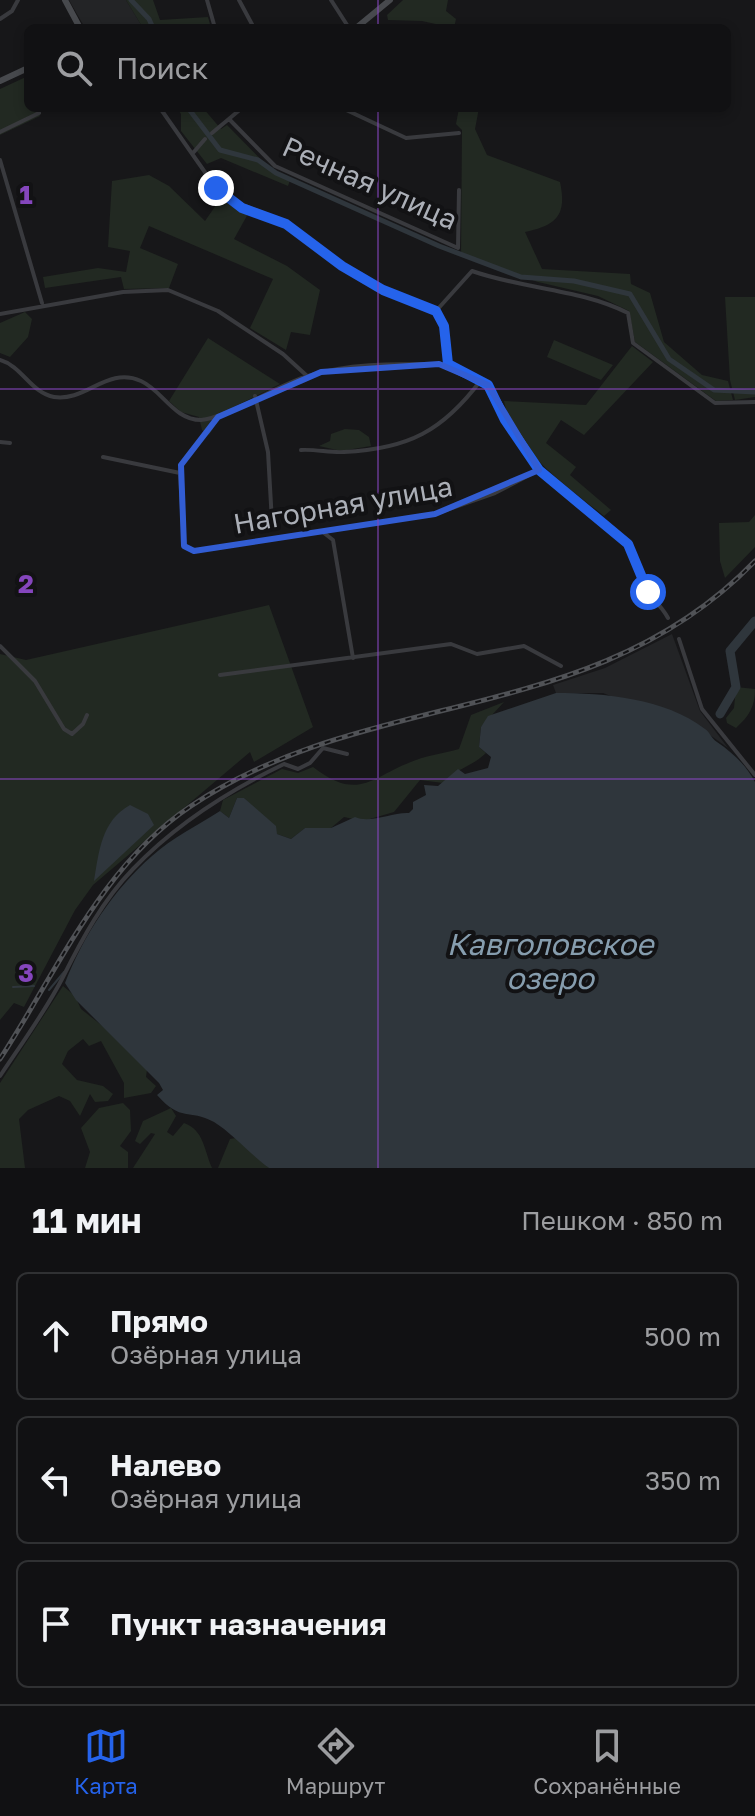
<!DOCTYPE html>
<html lang="ru">
<meta charset="utf-8">
<style>
body{margin:0;font-family:"Golos Text",sans-serif;background:#1e1f21;color:#f1f3f6}
.stop{position:absolute;width:24px;height:24px;margin:-18px;border:6px solid #2563eb;border-radius:50%;background:#fff}
.stop.end{background:#2563eb;border-color:#fff;box-shadow:0 2px 8px #0008}
.list{margin:0;padding:0;list-style:none}
h2{display:flex;justify-content:space-between;align-items:center;height:104px;margin:0;padding:0 32px;font-size:34px}
h2 small{font-size:26px;font-weight:400;color:#9c9da0}
.list li{display:grid;grid-template-columns:52px 1fr auto;gap:24px;align-items:center;box-sizing:border-box;height:128px;margin:0 16px 16px;padding:0 16px;border:2px solid #303133;border-radius:12px}
.list b{display:block;font-size:30px;white-space:nowrap}
.list p{margin:0;font-size:26px;white-space:nowrap;color:#9c9da0}
.list em{font-size:26px;font-style:normal;color:#9c9da0}
.icon{flex:none;width:44px;height:44px;fill:none;stroke:currentColor;stroke-width:2;stroke-linecap:round;stroke-linejoin:round}
.map{position:relative;flex:none;width:755px;height:1168px;overflow:hidden}
.search{position:absolute;background:#111113;box-shadow:0 4px 12px #0003;left:24px;right:24px;top:24px;height:88px;display:flex;align-items:center;gap:20px;box-sizing:border-box;padding:0 28px;border-radius:12px;color:#9c9da0;font-size:30px}
.sheet{height:536px;background:#111113}
nav{display:flex;justify-content:space-around;align-items:center;box-sizing:border-box;height:112px;border-top:2px solid #303133;background:#111113;font-size:22px;color:#9c9da0}
nav a{display:grid;justify-items:center;gap:4px}
nav .on{color:#2563eb}
.map>svg:first-child{display:block}
.built{fill:#232426}
.green{fill:#222922}
.water{fill:#2f363c}
.lines{fill:none;stroke-linecap:round;stroke-linejoin:round}
.stream{stroke:#2f363c;stroke-width:2}
.canal{stroke:#2f363c;stroke-width:5}
.river{stroke:#2f363c;stroke-width:9}
.street{stroke:#393a3e;stroke-width:4}
.secondary{stroke:#47494d;stroke-width:6}
.rail-casing{stroke:#505256;stroke-width:5}
.rail{stroke:#121214;stroke-width:2;stroke-dasharray:6;stroke-linecap:butt}
.route{stroke:#2563eb;stroke-width:10}
.marked{fill:none;stroke:#325dd3;stroke-width:6;stroke-linejoin:round}
.grid{fill:none;stroke:#8546bd;stroke-width:2;stroke-opacity:0.55}
.labels{text-anchor:middle;stroke-width:8;stroke-linejoin:round;paint-order:stroke}
.street-label{font-size:28px;fill:#abafb7;stroke:#121214}
.water-label{font-size:30px;font-style:italic;fill:#869dae;stroke:#121214}
.grid-label{font-size:26px;text-anchor:middle;font-weight:bold;fill:#8546bd;stroke:#121214;stroke-width:8;stroke-linejoin:round;paint-order:stroke}
</style>
<div class="map">
<svg width="755" height="1168" viewBox="0 0 755 1168">
<rect width="100%" height="100%" fill="#171719"/>
<!-- built -->
<path class="built" d="M69,0H126L143,28H85Z
M672,634L700,711L728,748L710,735L603,693H556L553,685L605,668Z"/>
<!-- green -->
<path class="green" d="M126,0H153L160,20L208,17L211,28H143Z
M403,0H448L446,11L456,19L454,28L422,21L388,20L387,15Z
M28,76V108H38L40,116L0,135V89Z
M177,108H203L221,129L227,125L275,174L290,180L288,186L221,158L207,164L181,131V114Z
M459,108H479L475,129L487,155L560,182C567,215 557,225 525,232L542,269L630,274L631,284L650,293L664,342L702,375L728,381L733,400L716,401L635,342L629,311L598,296L538,282L461,255L462,130L456,124Z
M149,175L169,186L205,221L223,195L249,212L234,239L287,266L320,290L310,335L291,332L286,350L250,328L273,279L149,226L140,248L178,264L169,288L124,289L121,277L45,288L43,277L98,268L126,272L130,251L108,247L112,181Z
M725,297H755V397L735,400L730,380Z
M25,312L32,319L28,337L10,357L0,353V323Z
M208,338L280,384L218,415L220,418L209,435L202,430L199,417L181,412L169,401Z
M554,340L613,365L601,380L547,357Z
M632,346L653,362L584,435L561,420L546,443L576,467L570,475L611,510L604,516C567,486 514,451 504,401L586,405Z
M345,429L359,430L369,437L371,446L341,451L319,446L330,441L331,434Z
M755,515V547L725,578L720,561L719,523L749,522Z
M269,605L313,727L254,762L250,752L93,885L75,910L24,1007L14,1003L0,1020V654L26,660Z
M736,687L755,689C755,707 749,716 736,728L727,723L726,718L734,708Z
M504,702L481,727L479,747L486,753C472,767 456,768 443,783L420,780L394,812L363,821L344,817L331,828H305L291,839L277,834L244,798H237L229,818L220,811L223,800L282,769L298,773L313,767C360,803 371,776 416,760C429,755 445,753 459,749L471,715Z
M63,986L75,996L81,1009L148,1062L146,1077L156,1086L151,1093L124,1098V1083L101,1041L89,1046L83,1039L68,1051L62,1064L77,1080L103,1086L113,1094L108,1101L95,1102L90,1094L80,1116L70,1101L59,1096L28,1110L19,1119L25,1168H0V1083Z
M123,1103L130,1110L131,1131L120,1146L128,1152V1168H85L90,1152L81,1128L99,1108Z
M171,1108L176,1116L167,1132L173,1136L184,1123C204,1130 204,1150 212,1168H133L155,1134L151,1133L140,1144L135,1141L143,1121Z
M236,1138L269,1168H218L230,1139Z"/>
<!-- water -->
<path class="water" d="M556,693C604,693 665,698 705,729C710,732 711,738 717,742C733,753 746,765 755,782V1168H269C251,1155 232,1133 214,1122C188,1108 182,1123 157,1095L163,1090L159,1083L76,1000L65,983C83,936 114,889 152,856C172,838 198,825 220,811L229,818L237,798H244L276,826L277,834L291,839L305,828H331L355,817C370,824 392,812 409,813L413,809V802L426,795L424,785L438,786L458,769L465,774L488,768L491,757L479,747L481,727L488,716Z
M130,805L148,814L154,825L94,881C99,852 101,821 130,805Z"/>
<g class="lines">
<!-- stream -->
<path class="stream" d="M13,987L34,986
M49,990L64,972"/>
<!-- canal -->
<path class="canal" d="M131,0L149,19L153,28
M188,108L220,150L258,160L276,173L439,246L521,277L574,281L630,294L669,359L714,390L755,392"/>
<!-- river -->
<path class="river" d="M720,714L736,687L730,651L755,621"/>
<!-- street -->
<path class="street" d="M207,0L215,28
M239,0L254,28
M331,0L349,28
M0,19L12,11L18,0
M160,108L216,188C240,209 262,209 287,225C319,245 346,271 379,288C400,299 424,299 441,316L448,364C499,379 507,430 537,468C561,498 601,515 627,544C639,557 636,575 645,589C653,600 661,605 668,618
M342,108L406,138L459,133
M229,119L275,166L458,248L459,190
M0,132L39,113
M212,133L242,108
M193,153L205,139
M0,160L42,303
M436,311L472,271C523,289 580,289 628,313L633,343L715,403L755,402
M0,314L123,292L168,290L218,311L283,354L306,375
M0,360C22,366 31,393 54,397C86,402 107,366 141,381C163,391 174,420 201,420C224,419 280,384 308,376C352,362 402,364 448,364
M255,396L268,452L272,522
M0,442L10,443
M301,450C316,449 330,453 344,452C408,449 443,431 481,380
M103,457L180,473L184,546L194,551L435,514L495,493L539,470
M180,473L181,465L218,417
M324,533L333,540L353,658
M679,639L702,709L755,775
M0,646L35,681L64,729L72,734L83,724L87,715
M220,675L451,644L477,654L524,646L561,666
M0,1076C20,1046 47,1009 63,977C82,939 103,900 133,869C175,825 230,790 284,764L298,769L310,763L323,748L347,754"/>
<!-- secondary -->
<path class="secondary" d="M65,0L80,28
M356,28L390,0
M0,81L28,68"/>
<!-- rail casing -->
<g class="rail-casing">
<path id="rail" d="M0,1059C57,972 101,866 191,806C370,686 594,728 755,561"/>
</g>
<!-- rail -->
<use href="#rail" class="rail"/>
</g>
<g class="lines">
<!-- route -->
<path class="route" d="M216,188L242,208L286,224L342,266L383,290L436,311L444,326L448,364L488,385L505,420L539,470L628,544L648,592"/>
</g>
<!-- marked area -->
<path class="marked" d="M439,364L488,385L539,470L435,514L194,551L184,546L181,465L218,417L321,372Z"/>
<!-- grid -->
<path class="grid" d="M378,0V28M378,108V1168M0,389H755M0,779H755"/>
<g class="labels">
<!-- street labels -->
<g class="street-label">
<text transform="translate(370 183) rotate(24)" y="10">Речная улица</text>
<text transform="translate(343 505) rotate(-10)" y="10">Нагорная улица</text>
</g>
<!-- water labels -->
<g class="water-label">
<text x="550" y="955">Кавголовское<tspan x="550" dy="34">озеро</tspan></text>
</g>
</g>
<g class="grid-label">
<text x="26" y="204">1</text>
<text x="26" y="593">2</text>
<text x="26" y="982">3</text>
</g>
</svg>
<div class="stop" style="left:648px;top:592px"></div>
<div class="stop end" style="left:216px;top:188px"></div>
<div class="search"><svg class="icon" aria-label="search" viewBox="0 0 24 24"><circle cx="10" cy="10" r="6"/><path d="M15 15l6 6"/></svg>Поиск</div>
</div>
<section class="sheet">
<h2>11 мин<small>Пешком · 850 m</small></h2>
<ul class="list">
<li><svg class="icon" aria-label="ahead" viewBox="0 0 24 24"><path d="M12 20V5M6 11l6-6 6 6"/></svg><div><b>Прямо</b><p>Озёрная улица</p></div><em>500 m</em></li>
<li><svg class="icon" aria-label="left" viewBox="0 0 24 24"><path d="M17 20v-9H6M10 6l-5 5 5 5"/></svg><div><b>Налево</b><p>Озёрная улица</p></div><em>350 m</em></li>
<li><svg class="icon" aria-label="arrive" viewBox="0 0 24 24"><path d="M6 21V4h12l-3 4 3 4H6"/></svg><div><b>Пункт назначения</b></div></li>
</ul>
</section>
<nav>
<a class="on"><svg class="icon" aria-label="map" viewBox="0 0 24 24"><path d="M3 6l6-2 6 2 6-2v14l-6 2-6-2-6 2zM9 4v14M15 6v14"/></svg>Карта</a>
<a><svg class="icon" aria-label="directions" viewBox="0 0 24 24"><path d="M12 3l9 9-9 9-9-9zM9 14v-3h6M13 9l2 2-2 2"/></svg>Маршрут</a>
<a><svg class="icon" aria-label="saved" viewBox="0 0 24 24"><path d="M7 4h10v16l-5-4-5 4z"/></svg>Сохранённые</a>
</nav>
